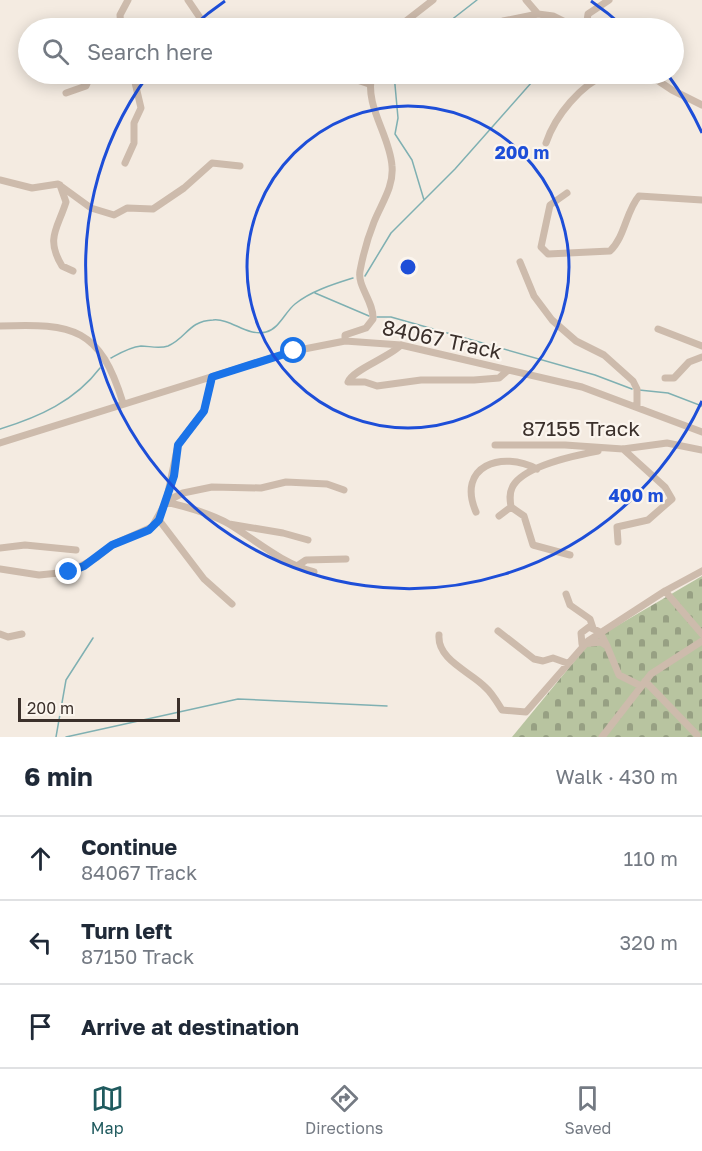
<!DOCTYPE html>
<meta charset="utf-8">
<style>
body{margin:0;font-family:"Golos Text",sans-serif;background:#f6f6f7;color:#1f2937}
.scale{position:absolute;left:18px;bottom:15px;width:162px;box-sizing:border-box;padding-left:6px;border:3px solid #3b302b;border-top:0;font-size:16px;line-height:21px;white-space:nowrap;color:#3b302b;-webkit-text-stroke:4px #fbf5ee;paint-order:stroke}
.stop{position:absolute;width:18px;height:18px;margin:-14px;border:4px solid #1a73e8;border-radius:50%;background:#fff}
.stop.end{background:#1a73e8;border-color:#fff;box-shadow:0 2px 6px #0008}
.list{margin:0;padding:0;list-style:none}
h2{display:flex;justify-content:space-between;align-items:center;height:78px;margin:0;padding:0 24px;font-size:26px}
h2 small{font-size:20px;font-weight:400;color:#747a83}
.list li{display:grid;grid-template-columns:39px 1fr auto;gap:18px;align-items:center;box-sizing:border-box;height:84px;padding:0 24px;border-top:2px solid #e0e1e3}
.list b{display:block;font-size:22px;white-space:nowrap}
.list p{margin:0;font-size:20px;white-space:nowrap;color:#747a83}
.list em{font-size:20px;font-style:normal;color:#747a83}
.icon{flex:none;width:33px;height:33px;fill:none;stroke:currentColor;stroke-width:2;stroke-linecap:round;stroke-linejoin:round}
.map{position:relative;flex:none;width:702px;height:737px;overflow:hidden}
.search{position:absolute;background:#fff;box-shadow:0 3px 15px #0003;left:18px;right:18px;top:18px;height:66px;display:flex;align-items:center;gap:15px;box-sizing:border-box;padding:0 21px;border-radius:33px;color:#747a83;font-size:22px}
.sheet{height:330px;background:#fff}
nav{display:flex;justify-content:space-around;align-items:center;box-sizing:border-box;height:84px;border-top:2px solid #e0e1e3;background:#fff;font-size:16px;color:#747a83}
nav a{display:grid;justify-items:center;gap:3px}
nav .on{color:#1f5a5e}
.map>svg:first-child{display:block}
.cemetery{fill:url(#cemetery-stones)}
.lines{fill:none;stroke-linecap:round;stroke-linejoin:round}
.stream{stroke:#7fb0b2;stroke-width:1.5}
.minor{stroke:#cdbbac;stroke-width:7}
.route{stroke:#1a73e8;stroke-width:8}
.ring{fill:none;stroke:#1d4ed8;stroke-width:3}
.labels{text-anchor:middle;stroke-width:4.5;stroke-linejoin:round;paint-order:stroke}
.street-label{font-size:21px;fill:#3b302b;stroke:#fbf5ee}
.centre{fill:#1d4ed8;stroke:#fbf5ee;stroke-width:3}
.ring-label{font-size:18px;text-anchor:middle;font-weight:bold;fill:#1d4ed8;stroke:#fbf5ee;stroke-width:4.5;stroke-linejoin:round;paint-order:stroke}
</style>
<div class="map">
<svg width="702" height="737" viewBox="0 0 702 737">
<defs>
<pattern id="cemetery-stones" width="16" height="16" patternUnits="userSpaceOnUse" patternTransform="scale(1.5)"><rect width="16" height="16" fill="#b8c4a0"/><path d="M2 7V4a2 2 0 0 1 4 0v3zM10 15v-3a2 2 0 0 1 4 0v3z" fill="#97a083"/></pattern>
</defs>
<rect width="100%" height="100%" fill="#f4ebe1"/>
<!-- cemetery -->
<path class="cemetery" d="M702,576V737H512L591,641Z"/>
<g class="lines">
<!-- stream -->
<path class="stream" d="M441,28L477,0
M394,74L398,118L395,134L412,160L424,200
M365,276L391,233L455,169L539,74
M315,293L369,316
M377,317H391L595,375L632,389
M111,358C120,353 130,347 141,346C149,346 159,349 168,346C187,338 188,321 213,320C231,318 247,337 266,332C279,329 285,312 295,304C311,291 334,284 353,278
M639,390L668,393L702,406
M0,429C39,417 75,401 100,368
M56,737L66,680L93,638
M66,737L238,699L387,706"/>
<!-- minor -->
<path class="minor" d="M188,0L207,28
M526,0L538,14L553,16L577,28
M503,21L538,14
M121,28L120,15L128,0
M397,28L433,0
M586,28L588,14L609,0
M339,74L369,84
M648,74L672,90L702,105
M66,93L86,86L91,74
M546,143C555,116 581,84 608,74
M125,163L134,143V123L141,108L133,74
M0,180L32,188L58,184L91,208L114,215L127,208L153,209L184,188L212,163L240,166
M60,185L66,202C58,228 45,238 62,266L73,271
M567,193L550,205L541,247L548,254L610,251C625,237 626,211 639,196L702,200
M520,262L534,296L552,320L576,341L604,355L633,381L637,389V406
M0,326C74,323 100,328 123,403
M658,329L702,346
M345,341V335L366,328L373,319C374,302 357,286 360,271C363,255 368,237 374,222C381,204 394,187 392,166C390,135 364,106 372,74
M401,345C388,358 352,370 348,382H365L377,386L421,380H474L499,378L507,371
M665,378H674L689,362L702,357
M0,443L294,351L345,341L401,345L582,387L702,432
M495,445H565L623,449L667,443L702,450
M167,501L183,493L212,487L261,488L286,482L327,484L344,490
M166,502C187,507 210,513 229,524C257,541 281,563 314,572
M511,507L524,516L533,545L570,555
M476,512C456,466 502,450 537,469
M499,516L511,507C510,500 509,494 512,488C521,466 577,455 598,451
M159,520L204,579L232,604
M229,524L283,533L308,540
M618,542L617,527L648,520L672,499L665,487L623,449
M0,548L25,545L76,550
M297,566L306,560L346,559
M0,569L39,575L69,572L96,558L112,545L152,527L166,502L178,445L204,411L212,377
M665,591L702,634
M566,594L570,605L590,619L593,628
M589,627L600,632L607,646L601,642L582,644L581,633Z
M498,631L534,659L543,661L553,658L567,663
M0,634L8,637L22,634
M439,635C437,660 471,672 485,687C492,693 497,702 502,710L526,712L588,641L665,591L702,571
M607,646L619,675L641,686
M645,681L697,735
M602,737L651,674L702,641"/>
</g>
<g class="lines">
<!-- route -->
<path class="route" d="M69,572L84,566L112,545L149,530L159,520L174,476L178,445L204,411L212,377L294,351"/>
</g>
<!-- distance rings -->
<g class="ring">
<circle cx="408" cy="267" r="161"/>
<path d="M702 401A323 323 0 1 1 148 75M192 27A323 323 0 0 1 225 1M591 1A323 323 0 0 1 624 27M668 75A323 323 0 0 1 702 133"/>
</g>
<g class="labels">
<!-- street labels -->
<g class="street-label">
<text transform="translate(442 340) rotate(12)" y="7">84067 Track</text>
<text x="581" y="436">87155 Track</text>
</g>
</g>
<circle cx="408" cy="267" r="9" class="centre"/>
<g class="ring-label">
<text x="522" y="159">200 m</text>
<text x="636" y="502">400 m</text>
</g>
</svg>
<div class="scale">200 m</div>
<div class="stop" style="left:294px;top:351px"></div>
<div class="stop end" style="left:69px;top:572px"></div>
<div class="search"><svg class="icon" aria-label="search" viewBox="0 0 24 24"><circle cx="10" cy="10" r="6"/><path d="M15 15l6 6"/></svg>Search here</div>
</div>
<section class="sheet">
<h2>6 min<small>Walk · 430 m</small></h2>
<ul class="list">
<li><svg class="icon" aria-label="ahead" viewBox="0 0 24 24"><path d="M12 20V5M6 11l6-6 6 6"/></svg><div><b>Continue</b><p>84067 Track</p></div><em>110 m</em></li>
<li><svg class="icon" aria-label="left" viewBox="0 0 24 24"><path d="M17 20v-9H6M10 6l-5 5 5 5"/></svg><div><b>Turn left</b><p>87150 Track</p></div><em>320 m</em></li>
<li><svg class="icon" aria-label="arrive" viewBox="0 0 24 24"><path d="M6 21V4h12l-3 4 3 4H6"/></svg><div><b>Arrive at destination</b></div></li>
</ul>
</section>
<nav>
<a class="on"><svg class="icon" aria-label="map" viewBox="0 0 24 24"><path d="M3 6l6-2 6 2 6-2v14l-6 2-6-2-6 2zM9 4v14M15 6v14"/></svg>Map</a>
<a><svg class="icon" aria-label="directions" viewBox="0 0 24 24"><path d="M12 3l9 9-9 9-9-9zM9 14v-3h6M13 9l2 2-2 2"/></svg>Directions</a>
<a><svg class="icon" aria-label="saved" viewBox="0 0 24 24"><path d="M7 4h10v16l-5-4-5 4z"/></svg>Saved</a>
</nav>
